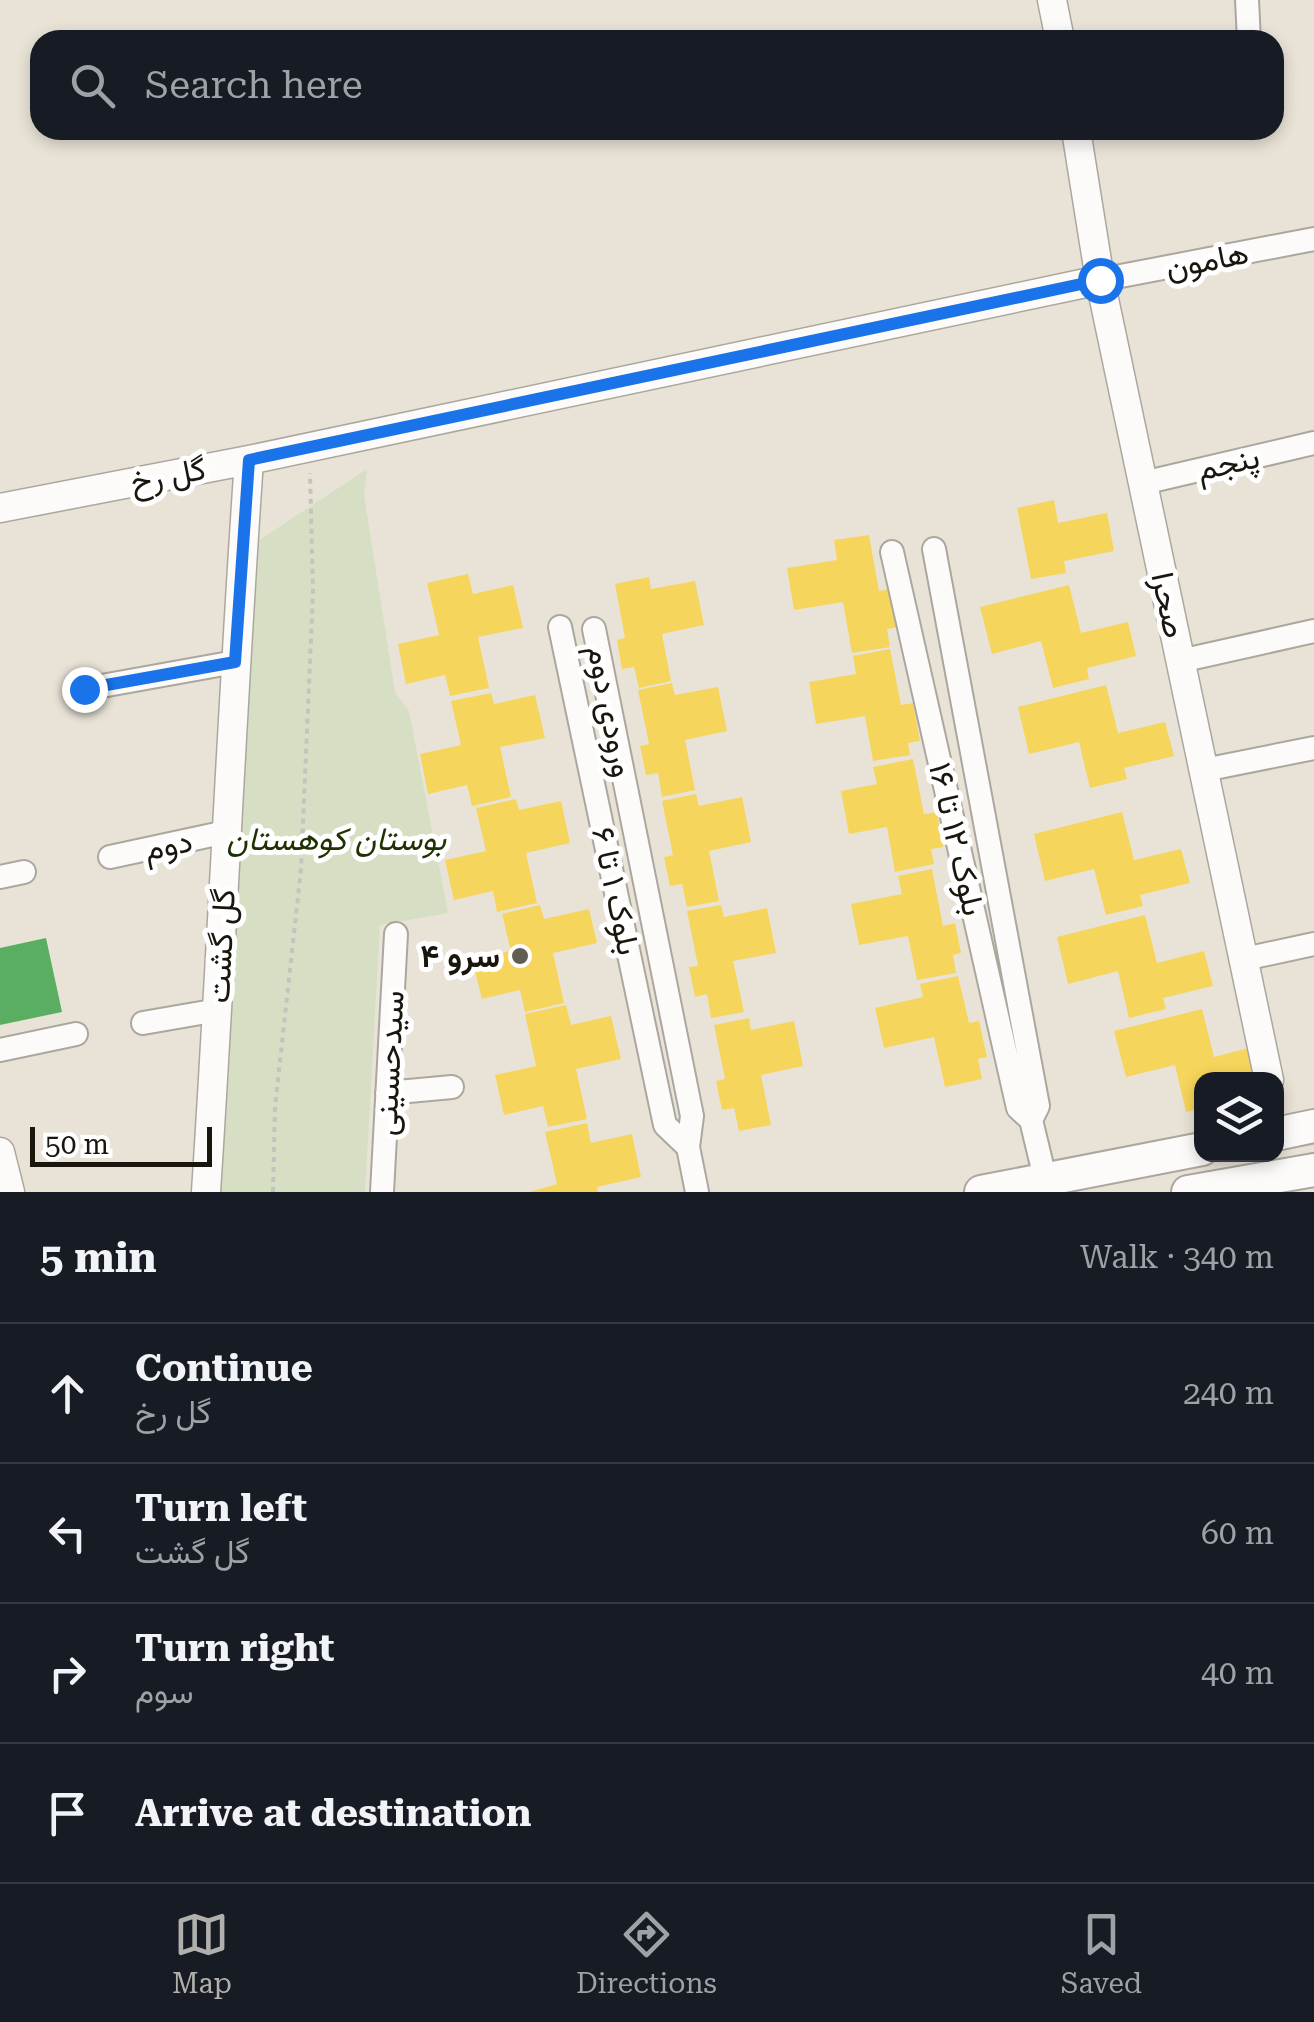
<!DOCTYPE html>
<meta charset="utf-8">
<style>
body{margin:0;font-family:"Roboto Serif",Vazirmatn,serif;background:#242831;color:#f1f3f6}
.controls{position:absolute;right:30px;bottom:30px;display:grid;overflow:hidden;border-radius:20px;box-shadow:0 5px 15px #0003}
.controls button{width:90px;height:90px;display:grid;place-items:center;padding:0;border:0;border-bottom:2px solid #363941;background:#171b24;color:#f1f3f6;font:50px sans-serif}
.scale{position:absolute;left:30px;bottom:25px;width:182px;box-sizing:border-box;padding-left:10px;border:5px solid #1a160e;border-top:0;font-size:28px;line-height:35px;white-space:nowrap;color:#1a160e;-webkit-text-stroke:8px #fff;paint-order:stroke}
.stop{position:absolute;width:30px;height:30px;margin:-22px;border:8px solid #1a73e8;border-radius:50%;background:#fff}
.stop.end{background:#1a73e8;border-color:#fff;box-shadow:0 2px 10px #0008}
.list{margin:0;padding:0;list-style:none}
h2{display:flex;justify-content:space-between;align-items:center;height:130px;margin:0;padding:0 40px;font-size:42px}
h2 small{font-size:32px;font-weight:400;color:#9ea1a6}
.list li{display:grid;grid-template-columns:65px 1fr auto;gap:30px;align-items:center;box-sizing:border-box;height:140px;padding:0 40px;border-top:2px solid #363941}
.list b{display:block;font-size:38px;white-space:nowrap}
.list p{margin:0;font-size:32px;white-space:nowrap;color:#9ea1a6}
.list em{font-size:32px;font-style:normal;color:#9ea1a6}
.icon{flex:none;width:55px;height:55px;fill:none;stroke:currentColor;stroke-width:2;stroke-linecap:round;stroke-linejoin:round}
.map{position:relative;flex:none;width:1314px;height:1192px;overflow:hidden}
.search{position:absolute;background:#171b24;box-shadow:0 5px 15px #0003;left:30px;right:30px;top:30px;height:110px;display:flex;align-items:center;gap:25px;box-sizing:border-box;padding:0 35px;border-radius:30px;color:#9ea1a6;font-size:38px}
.sheet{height:690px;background:#171b24}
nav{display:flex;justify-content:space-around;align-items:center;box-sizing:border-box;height:140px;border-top:2px solid #363941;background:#171b24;font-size:28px;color:#9ea1a6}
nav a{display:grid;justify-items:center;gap:5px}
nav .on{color:#b1b0ad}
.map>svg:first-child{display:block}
.green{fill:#d6dfc3}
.homes{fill:#f6d55c}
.public{fill:#5aae61}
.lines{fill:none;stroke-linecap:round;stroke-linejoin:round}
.minor-casing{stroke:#aca79e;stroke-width:26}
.tertiary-casing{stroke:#aca79e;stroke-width:31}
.secondary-casing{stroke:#aca79e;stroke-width:36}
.path{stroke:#c5c3c0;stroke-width:4;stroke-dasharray:5 5;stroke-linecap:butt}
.minor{stroke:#fcfbf9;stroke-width:22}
.tertiary{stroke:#fcfbf9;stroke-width:28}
.secondary{stroke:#fcfbf9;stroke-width:32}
.route{stroke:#1a73e8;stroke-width:12}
.poi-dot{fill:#625e54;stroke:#fff;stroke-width:4}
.labels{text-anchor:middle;stroke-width:10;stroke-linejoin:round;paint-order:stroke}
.street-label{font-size:32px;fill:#1a160e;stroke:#fff}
.park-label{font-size:32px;font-style:italic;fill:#1e3200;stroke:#fff}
.poi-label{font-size:32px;font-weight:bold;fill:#1a160e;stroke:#fff;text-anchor:end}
</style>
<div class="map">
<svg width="1314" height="1192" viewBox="0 0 1314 1192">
<rect width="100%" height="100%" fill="#e9e3d7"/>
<!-- green -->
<path class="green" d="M367,469L364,495L395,692L409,711L448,913L380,925L365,1192H218L255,543Z"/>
<!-- homes -->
<path class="homes" d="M1054,500L1058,523L1107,513L1114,551L1064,561L1066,573L1031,579L1017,508Z
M869,535L879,591L891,589L898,627L887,629L890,647L852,653L843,602L794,610L787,568L837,560L834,540Z
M468,574L473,594L513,585L523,628L478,637L489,688L450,696L445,675L406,684L398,644L439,635L427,583Z
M649,577L651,589L695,581L704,625L662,634L671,681L639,688L634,667L622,669L617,640L625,638L615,584Z
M1069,585L1081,633L1128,622L1136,656L1087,668L1089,679L1053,688L1041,641L992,654L980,607Z
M890,649L901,705L913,703L920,741L908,743L910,755L873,761L865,716L816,724L809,682L856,674L853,656Z
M672,683L675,695L718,687L727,731L685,740L695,790L662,797L658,773L646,775L640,746L649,744L638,690Z
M1106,685L1118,733L1165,722L1174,756L1124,768L1127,779L1090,788L1079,742L1029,754L1018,707Z
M491,693L494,704L535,695L545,738L500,747L511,797L472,806L467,785L428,794L420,754L461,745L451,701Z
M913,759L924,814L937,812L943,847L931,849L934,864L895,872L887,827L849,834L841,791L877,784L873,767Z
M696,794L699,806L742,797L751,842L709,851L719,901L687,907L682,884L670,886L664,857L673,855L662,801Z
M516,799L519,810L561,801L570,843L526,853L537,903L497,912L493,891L454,900L445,860L486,851L476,808Z
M1122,812L1134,860L1181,849L1190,883L1140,895L1143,906L1106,915L1094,869L1045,881L1034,834Z
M932,869L943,926L955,923L961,953L953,955L956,973L917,980L908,936L859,945L851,904L902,894L898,876Z
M540,905L544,919L589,909L597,943L553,953L564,1003L525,1012L520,990L482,999L472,959L511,951L502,914Z
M721,905L724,917L767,908L776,953L733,961L744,1012L711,1018L707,994L695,997L689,967L698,966L687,911Z
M1145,915L1157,963L1204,951L1213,986L1163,998L1166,1009L1129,1018L1118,971L1068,984L1057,937Z
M958,976L969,1023L979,1021L987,1057L978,1059L982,1079L945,1087L934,1037L884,1048L875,1008L923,997L920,984Z
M566,1005L571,1025L611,1016L621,1059L576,1069L587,1119L548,1127L543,1106L504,1115L495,1075L536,1066L525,1014Z
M1202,1009L1214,1057L1261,1045L1270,1080H1202V1108L1186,1112L1175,1065L1126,1077L1114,1031Z
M749,1018L751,1030L794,1021L803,1066L761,1075L771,1125L739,1131L734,1108L722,1110L716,1081L725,1079L714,1025Z
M587,1123L591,1143L632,1134L641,1177L597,1187L598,1192H529L557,1184L545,1132Z"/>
<!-- public -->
<path class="public" d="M46,938L62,1012L0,1025V948Z"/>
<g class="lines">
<!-- minor casing -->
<g class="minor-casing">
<path id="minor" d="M1247,0L1249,40
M1100,280L1314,239
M1143,483L1314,443
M934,549L1038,1106L1031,1120
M892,552L1018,1108L1031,1120L1045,1178
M560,627L665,1125L688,1147
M594,629L692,1116L688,1147L697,1192
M1180,661L1314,631
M85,689L235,662
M1204,770L1314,748
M110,857L226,832
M0,877L24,872
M1244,959L1314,944
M143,1023L218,1010
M0,1050L76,1034
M387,1093L452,1087
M382,1192L396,934"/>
</g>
<!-- tertiary casing -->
<g class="tertiary-casing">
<path id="tertiary" d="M1052,0L1060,40
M1076,130L1100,280L1269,1080
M0,508L249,460L1100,280
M0,1152L10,1192
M206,1192C222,948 232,704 249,460"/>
</g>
<!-- secondary casing -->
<g class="secondary-casing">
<path id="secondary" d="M1276,1134L1314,1126
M981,1192L1202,1149
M1188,1192L1314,1170"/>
</g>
<!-- path -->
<path class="path" d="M273,1192L275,1107L301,869L313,593L310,473"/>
<!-- minor -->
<use href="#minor" class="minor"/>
<!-- tertiary -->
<use href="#tertiary" class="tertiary"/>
<!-- secondary -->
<use href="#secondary" class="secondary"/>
</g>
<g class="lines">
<!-- route -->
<path class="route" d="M84,689L235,662L249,460L1100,280"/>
</g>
<!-- markers -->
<circle class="poi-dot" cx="520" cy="956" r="10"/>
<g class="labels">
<!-- street labels -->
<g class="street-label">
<text transform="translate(1207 260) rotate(-11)" y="11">هامون</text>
<text transform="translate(1228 463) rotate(-13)" y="11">پنجم</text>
<text transform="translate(168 475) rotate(-11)" y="11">گل رخ</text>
<text transform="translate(1169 605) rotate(78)" y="11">صحرا</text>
<text transform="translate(611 711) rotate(79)" y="11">ورودی دوم</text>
<text transform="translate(957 839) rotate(77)" y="11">بلوک ۱۲ تا ۱۶</text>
<text transform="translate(168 845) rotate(-12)" y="11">دوم</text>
<text transform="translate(616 891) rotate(78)" y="11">بلوک ۱ تا ۶</text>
<text transform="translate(221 946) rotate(-87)" y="11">گل گشت</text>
<text transform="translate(389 1063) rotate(-87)" y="11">سیدحسینی</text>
</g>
<!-- park labels -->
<g class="park-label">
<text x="336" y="850">بوستان کوهستان</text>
</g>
<!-- poi labels -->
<g class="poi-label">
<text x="500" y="967">سرو ۴</text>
</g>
</g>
</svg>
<div class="controls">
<button><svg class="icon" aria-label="layers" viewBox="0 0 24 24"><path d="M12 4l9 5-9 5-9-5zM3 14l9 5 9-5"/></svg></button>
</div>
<div class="scale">50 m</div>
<div class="stop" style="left:1100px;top:280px"></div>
<div class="stop end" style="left:84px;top:689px"></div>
<div class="search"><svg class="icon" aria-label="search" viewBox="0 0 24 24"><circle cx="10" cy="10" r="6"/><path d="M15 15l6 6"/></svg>Search here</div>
</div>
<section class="sheet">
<h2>5 min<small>Walk · 340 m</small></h2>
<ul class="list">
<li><svg class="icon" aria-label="ahead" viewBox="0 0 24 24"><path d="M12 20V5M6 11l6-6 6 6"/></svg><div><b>Continue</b><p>گل رخ</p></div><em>240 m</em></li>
<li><svg class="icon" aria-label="left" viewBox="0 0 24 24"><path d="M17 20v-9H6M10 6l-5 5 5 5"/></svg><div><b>Turn left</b><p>گل گشت</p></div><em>60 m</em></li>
<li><svg class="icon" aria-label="right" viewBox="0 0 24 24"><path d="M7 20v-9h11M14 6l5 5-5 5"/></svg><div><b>Turn right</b><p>سوم</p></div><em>40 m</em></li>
<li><svg class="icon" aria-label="arrive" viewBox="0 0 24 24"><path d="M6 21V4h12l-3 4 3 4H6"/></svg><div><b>Arrive at destination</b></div></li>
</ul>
</section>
<nav>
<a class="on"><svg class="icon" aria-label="map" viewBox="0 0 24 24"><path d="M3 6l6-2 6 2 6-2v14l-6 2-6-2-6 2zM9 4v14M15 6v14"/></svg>Map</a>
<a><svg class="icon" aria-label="directions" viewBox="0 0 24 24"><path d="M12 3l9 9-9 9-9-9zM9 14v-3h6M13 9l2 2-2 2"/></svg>Directions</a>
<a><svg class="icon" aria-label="saved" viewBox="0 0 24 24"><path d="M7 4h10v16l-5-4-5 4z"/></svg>Saved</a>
</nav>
